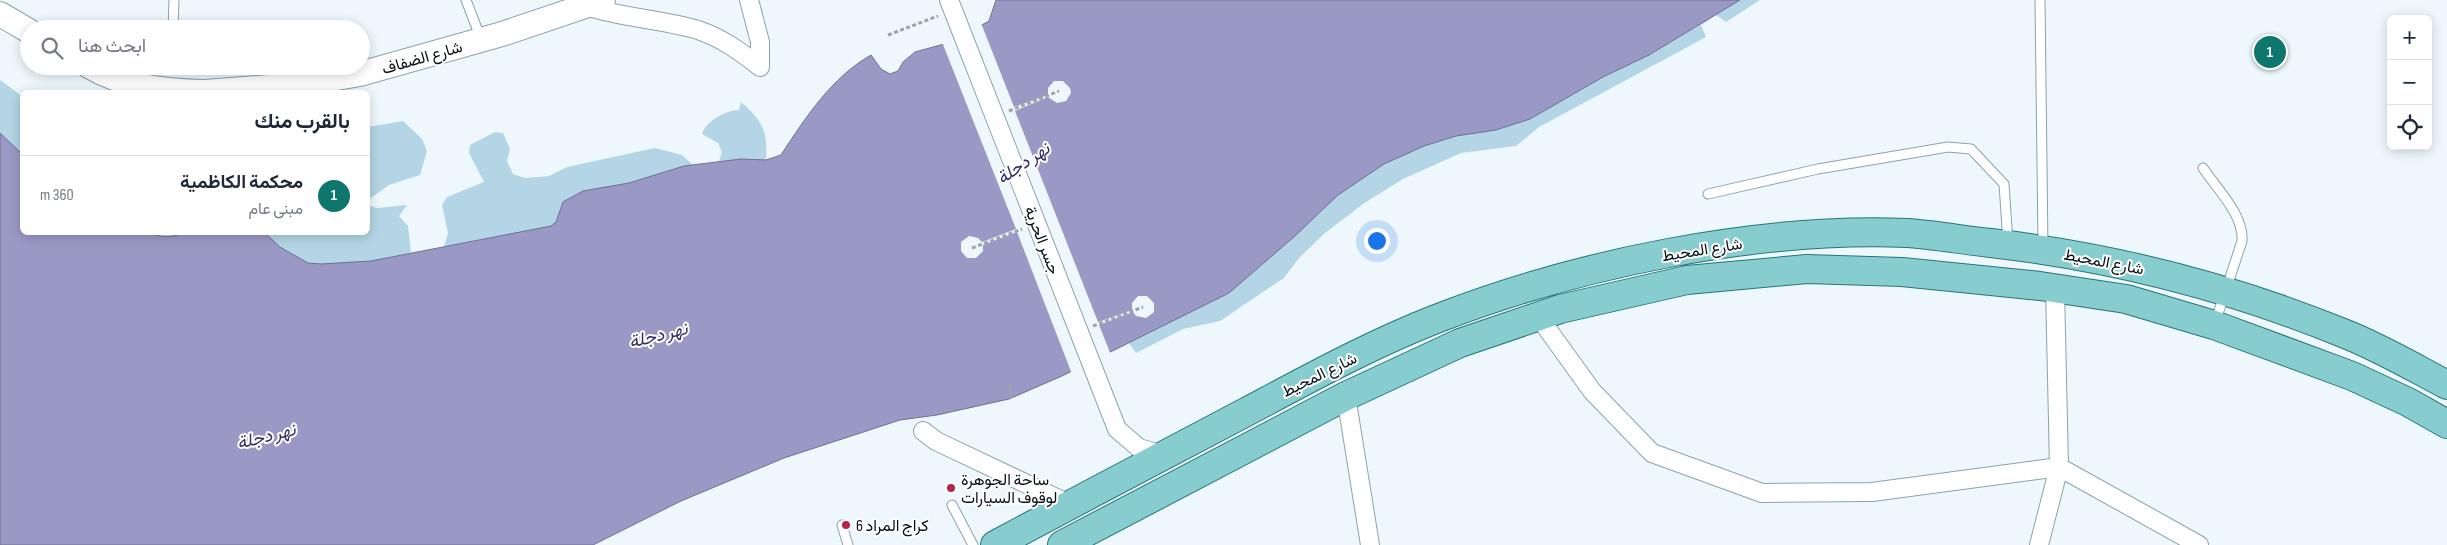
<!DOCTYPE html>
<html lang="ar">
<meta charset="utf-8">
<style>
body{margin:0;font-family:"Sofia Sans Condensed",Vazirmatn,sans-serif;background:#f2f2f3;color:#1f2937;direction:rtl}
.controls{position:absolute;right:15px;top:15px;display:grid;overflow:hidden;border-radius:8px;box-shadow:0 2px 12px #0003}
.controls button{width:45px;height:45px;display:grid;place-items:center;padding:0;border:0;border-bottom:1px solid #e0e1e3;background:#fff;color:#1f2937;font:25px sans-serif}
.you{position:absolute;left:1376px;top:240px;width:18px;height:18px;margin:-12px;border:4px solid #fff;border-radius:50%;background:#1a73e8;box-shadow:0 0 0 8px #1a73e833}
.badge{display:grid;place-items:center;width:32px;height:32px;border-radius:50%;background:#0f766e;color:#fff;font-size:16px;font-weight:700}
.pin{position:absolute;translate:-50% -50%;border:2px solid #fff;box-shadow:0 1px 5px #0006}
.list{margin:0;padding:0;list-style:none}
h2{display:flex;justify-content:space-between;align-items:center;height:65px;margin:0;padding:0 20px;font-size:21px}
h2 small{font-size:16px;font-weight:400;color:#747a83}
.list li{display:grid;grid-template-columns:32px 1fr auto;gap:15px;align-items:center;box-sizing:border-box;height:80px;padding:0 20px;border-top:1px solid #e0e1e3}
.list b{display:block;font-size:19px;white-space:nowrap}
.list p{margin:0;font-size:16px;white-space:nowrap;color:#747a83}
.list em{font-size:16px;font-style:normal;color:#747a83}
.icon{flex:none;width:28px;height:28px;fill:none;stroke:currentColor;stroke-width:2;stroke-linecap:round;stroke-linejoin:round}
.map{position:relative;flex:none;width:2447px;height:545px;overflow:hidden;direction:ltr}
.search{position:absolute;background:#fff;box-shadow:0 2px 12px #0003;left:20px;top:20px;width:350px;height:55px;display:flex;align-items:center;gap:12px;box-sizing:border-box;padding:0 18px;border-radius:28px;color:#747a83;font-size:19px}
.panel{position:absolute;background:#fff;box-shadow:0 2px 12px #0003;left:20px;top:90px;width:350px;height:145px;border-radius:8px;direction:rtl}
.map>svg:first-child{display:block}
.green{fill:#b3d5e5}
.water{fill:#9a99c6;stroke:#6e7090}
.pier{fill:#eef8fc}
.lines{fill:none;stroke-linecap:round;stroke-linejoin:round}
.lane-casing{stroke:#8ca2ac;stroke-width:11}
.street-casing{stroke:#8ca2ac;stroke-width:20}
.secondary-casing{stroke:#8ca2ac;stroke-width:26}
.primary-casing{stroke:#267578;stroke-width:30}
.path{stroke:#9ba4a8;stroke-width:3;stroke-dasharray:4 2.5;stroke-linecap:butt}
.lane{stroke:#fff;stroke-width:9}
.street{stroke:#fff;stroke-width:18}
.secondary{stroke:#fff;stroke-width:24}
.primary{stroke:#87cdcf;stroke-width:28}
.poi-dot{fill:#b52347;stroke:#fff;stroke-width:2}
.labels{text-anchor:middle;stroke-width:4;stroke-linejoin:round;paint-order:stroke}
.street-label{font-size:16px;fill:#070f13;stroke:#fff}
.poi-label{font-size:16px;fill:#070f13;stroke:#fff;text-anchor:start}
.water-label{font-size:18px;font-style:italic;fill:#342d65;stroke:#fff}
</style>
<div class="map">
<svg width="2447" height="545" viewBox="0 0 2447 545">
<rect width="100%" height="100%" fill="#eef8fc"/>
<!-- green -->
<path class="green" d="M1709,0H1760L1726,22L1716,15L1701,25L1706,37L1539,127L1516,146L1461,153L1403,179L1363,204L1325,233L1299,258L1284,278L1242,306L1220,321L1183,329L1136,353L1129,343L1163,326L1319,196Z
M0,80L22,96V187L0,174Z
M741,102C763,121 768,132 766,160L719,161L722,152L718,143L702,134C706,121 726,110 739,110Z
M403,121L422,139L427,151L420,175L389,185L368,200V127Z
M495,132L503,133L510,149L507,161L513,174L525,178L549,176L567,167L655,148L682,155L693,165L684,166L623,221L483,239L444,247L448,233L442,205L447,197L484,182L469,153L470,145Z
M368,205L377,208L407,205L399,216L408,226L411,253L386,258L377,274L104,233L368,232Z"/>
<!-- water -->
<path class="water" d="M996,0H1740L1649,55L1603,77L1530,119L1496,130L1456,136L1424,146L1384,164L1338,195L1295,236L1229,293L1062,376L1009,399L937,415L900,420L784,458L681,501L593,545H0V133L22,154V232H144C157,236 171,240 183,232L265,233L280,247L308,263L321,264L371,261L551,226L556,222L563,202L583,191L629,183L684,166L741,159L766,160L781,155C806,117 831,78 871,55L881,69L890,74L898,71L903,62L915,52L948,43L989,21Z"/>
<!-- pier -->
<path class="pier" d="M981,23L1014,107L1048,95V88L1054,81H1063L1070,88L1071,93L1066,101L1057,103L1048,97L1015,111L1098,322L1132,310V303L1138,296H1147L1154,303V312L1146,318L1136,316L1133,312L1099,325L1111,355L1072,374L1017,232L983,245V251L976,258H967L961,251V242L969,236L978,238L982,242L1016,229L942,42L958,31Z"/>
<g class="lines">
<!-- lane casing -->
<g class="lane-casing">
<path id="lane" d="M466,0L481,39
M2040,0L2043,247
M173,29L174,0
M2203,168C2217,189 2244,215 2242,241L2215,323
M1708,194L1818,169L1948,147L1971,149L2004,184L2008,243
M952,505L973,545
M842,525L848,545"/>
</g>
<!-- street casing -->
<g class="street-casing">
<path id="street" d="M749,0L760,42V67
M949,0L1117,429L1139,448L1163,455
M586,6C622,18 661,19 698,30C722,38 741,52 760,67
M1538,316L1592,391L1652,453L1762,493L1872,492L2059,467L2199,545
M1346,396L1370,545
M923,431L936,441L1071,505
M2039,545L2059,467L2055,288"/>
</g>
<!-- secondary casing -->
<g class="secondary-casing">
<path id="secondary" d="M0,14L29,31
M89,66C124,87 164,91 204,92
M205,92L296,85L360,74L502,34L603,0"/>
</g>
<!-- primary casing -->
<g class="primary-casing">
<path id="primary" d="M995,545C1079,500 1164,455 1248,411C1310,378 1372,344 1436,319C1577,264 1756,227 1907,233C1935,235 1963,240 1991,243C2112,257 2230,287 2343,333C2379,347 2413,367 2447,385
M1062,545L1346,396L1460,343L1560,309L1687,280L1807,269L1902,272L2040,286L2126,299L2214,325L2352,376L2408,402L2447,424"/>
</g>
<!-- path -->
<path class="path" d="M888,35L938,16
M1009,111L1059,91
M972,248L1022,229
M1093,326L1143,307
M1010,384L1011,398"/>
<!-- lane -->
<use href="#lane" class="lane"/>
<!-- street -->
<use href="#street" class="street"/>
<!-- secondary -->
<use href="#secondary" class="secondary"/>
<!-- primary -->
<use href="#primary" class="primary"/>
</g>
<!-- markers -->
<g class="poi-dot">
<circle cx="951" cy="488" r="5"/>
<circle cx="846" cy="525" r="5"/>
</g>
<g class="labels">
<!-- street labels -->
<g class="street-label">
<text transform="translate(422 57) rotate(-16)" y="6">شارع الضفاف</text>
<text transform="translate(1043 240) rotate(69)" y="6">جسر الحرية</text>
<text transform="translate(1702 249) rotate(-9)" y="6">شارع المحيط</text>
<text transform="translate(2104 261) rotate(11)" y="6">شارع المحيط</text>
<text transform="translate(1319 374) rotate(-26)" y="6">شارع المحيط</text>
</g>
<!-- poi labels -->
<g class="poi-label">
<text x="961" y="485">ساحة الجوهرة<tspan x="961" dy="18">لوقوف السيارات</tspan></text>
<text x="856" y="531">كراج المراد 6</text>
</g>
<!-- water labels -->
<g class="water-label">
<text transform="translate(1023 163) rotate(-34)" y="6">نهر دجلة</text>
<text transform="translate(658 335) rotate(-14)" y="6">نهر دجلة</text>
<text transform="translate(266 436) rotate(-14)" y="6">نهر دجلة</text>
</g>
</g>
</svg>
<div class="controls">
<button>+</button>
<button>−</button>
<button><svg class="icon" aria-label="locate" viewBox="0 0 24 24"><circle cx="12" cy="12" r="6"/><path d="M12 2v4M12 18v4M2 12h4M18 12h4"/></svg></button>
</div>
<div class="you"></div>
<div class="pin badge" style="left:2270px;top:52px">1</div>
<div class="search"><svg class="icon" aria-label="search" viewBox="0 0 24 24"><circle cx="10" cy="10" r="6"/><path d="M15 15l6 6"/></svg>ابحث هنا</div>
<section class="panel">
<h2>بالقرب منك<small></small></h2>
<ul class="list">
<li><span class="badge">1</span><div><b>محكمة الكاظمية</b><p>مبنى عام</p></div><em>360 m</em></li>
</ul>
</section>
</div>
